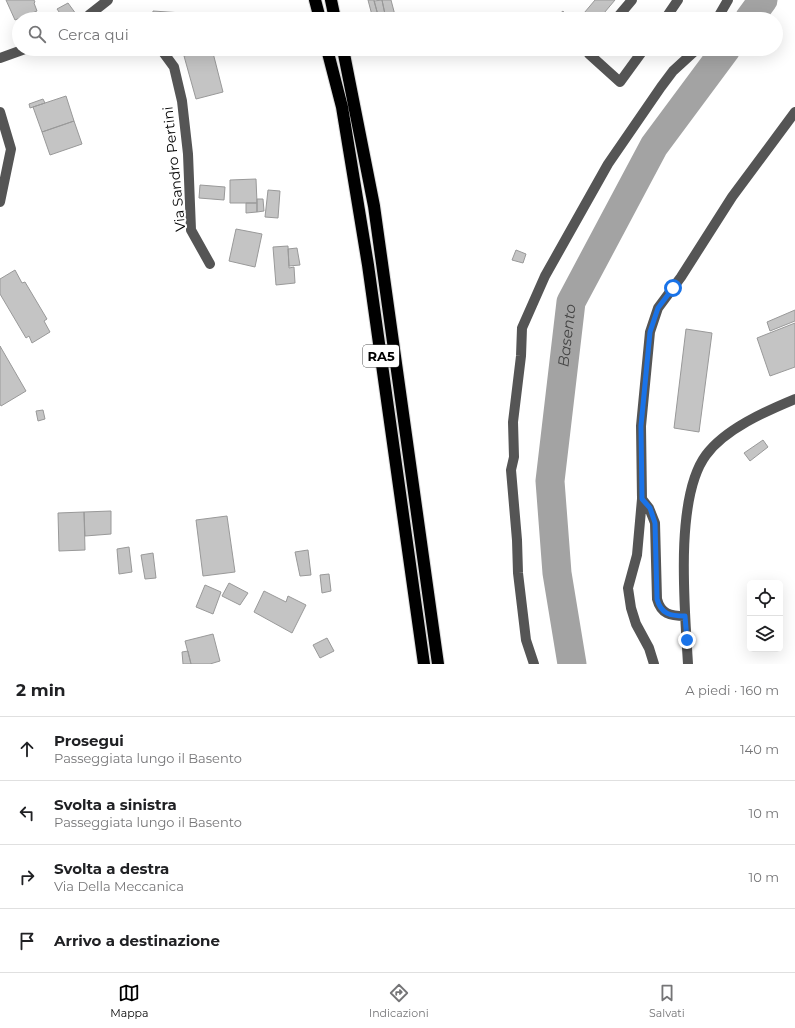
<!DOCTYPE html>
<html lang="it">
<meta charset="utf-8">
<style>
body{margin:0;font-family:Montserrat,sans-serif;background:#f6f6f6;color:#202124}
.controls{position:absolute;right:12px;bottom:12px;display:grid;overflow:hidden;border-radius:6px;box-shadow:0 4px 16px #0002}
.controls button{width:36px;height:36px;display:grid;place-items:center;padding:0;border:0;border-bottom:1px solid #e0e0e0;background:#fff;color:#202124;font:20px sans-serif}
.stop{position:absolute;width:12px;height:12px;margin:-9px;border:3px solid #1a73e8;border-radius:50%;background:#fff}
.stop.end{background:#1a73e8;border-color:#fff;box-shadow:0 1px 4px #0008}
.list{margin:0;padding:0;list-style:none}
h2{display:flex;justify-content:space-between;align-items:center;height:52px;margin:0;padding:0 16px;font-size:17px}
h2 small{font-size:13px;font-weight:400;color:#757577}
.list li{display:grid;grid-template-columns:26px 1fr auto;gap:12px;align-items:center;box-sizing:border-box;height:64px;padding:0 16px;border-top:1px solid #e0e0e0}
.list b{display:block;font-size:15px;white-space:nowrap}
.list p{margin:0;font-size:13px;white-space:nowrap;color:#757577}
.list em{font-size:13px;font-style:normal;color:#757577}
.icon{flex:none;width:22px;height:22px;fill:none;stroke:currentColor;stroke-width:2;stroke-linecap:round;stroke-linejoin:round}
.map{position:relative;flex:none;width:795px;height:664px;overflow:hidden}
.search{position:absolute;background:#fff;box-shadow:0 4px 16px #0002;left:12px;right:12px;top:12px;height:44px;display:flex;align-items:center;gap:10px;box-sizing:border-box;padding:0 14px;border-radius:22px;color:#757577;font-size:15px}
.sheet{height:308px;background:#fff}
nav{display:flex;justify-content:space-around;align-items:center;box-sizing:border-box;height:56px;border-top:1px solid #e0e0e0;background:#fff;font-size:11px;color:#757577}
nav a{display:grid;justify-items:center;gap:2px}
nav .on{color:#000}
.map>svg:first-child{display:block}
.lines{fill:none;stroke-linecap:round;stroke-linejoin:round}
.river{stroke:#a3a3a3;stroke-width:29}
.building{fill:#c4c4c4;stroke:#999}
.highway-casing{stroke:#dbdbdb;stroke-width:14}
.minor{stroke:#555;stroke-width:10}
.highway{stroke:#000;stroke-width:12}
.route{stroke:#1a73e8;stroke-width:5}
.labels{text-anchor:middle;stroke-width:4;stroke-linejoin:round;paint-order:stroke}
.shield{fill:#fff;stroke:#4c4c4c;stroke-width:1}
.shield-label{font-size:13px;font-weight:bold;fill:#000}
.street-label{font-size:14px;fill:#000;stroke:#fff}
.water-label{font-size:15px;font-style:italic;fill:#444;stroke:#fff}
</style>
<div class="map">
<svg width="795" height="664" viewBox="0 0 795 664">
<rect width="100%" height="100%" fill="#fff"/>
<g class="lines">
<!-- river -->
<g class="river">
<path d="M749,19L763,0"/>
<path id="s1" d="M572,664L557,573L550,481L571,302L654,146L726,49"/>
</g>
</g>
<!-- building -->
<path class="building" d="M6,0H34L35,2L34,3L37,11L15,20Z
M368,0H374L379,19H373Z
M382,0L386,19H379L374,1Z
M382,0H391L396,19H386Z
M595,0H615L599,19H579Z
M68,3L76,14L68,19H64L57,9Z
M153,11L197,14V19H152Z
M563,11L568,18L567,19H553Z
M212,49L223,92L196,99L184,56Z
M66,96L74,121L42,132L33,107Z
M43,99L45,103L30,108L29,104Z
M74,121L82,144L50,155L42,132Z
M256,179L257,203H230V180Z
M200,185L225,187L224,200L199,198Z
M268,190L280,191L278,218L265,217Z
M257,199H263L264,211L257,212Z
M246,203H257V212L246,213Z
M236,229L262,234L255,267L229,261Z
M288,246L289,268L294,267L295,283L276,285L273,247Z
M297,248L300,265L289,266L288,249Z
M516,250L526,254L523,263L512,260Z
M15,270L22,283L25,282L47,319L44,321L50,332L32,343L29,336L26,338L0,294V279Z
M795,310V321L770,331L767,322Z
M795,323V367L770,376L757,338Z
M686,329L712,333L699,432L674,428Z
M0,346L26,391L1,406L0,404Z
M43,410L45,419L38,421L36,411Z
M763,440L768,447L750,461L744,453Z
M111,511V534L85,536L84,512Z
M84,512L85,550L59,551L58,513Z
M227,516L235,572L203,576L196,520Z
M129,547L132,572L119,574L117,549Z
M308,550L311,575L300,576L295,552Z
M153,553L156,578L145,579L141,555Z
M329,574L331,591L322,593L320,575Z
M229,583L248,593L240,605L222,596Z
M205,585L221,592L213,614L196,607Z
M264,591L286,602L288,596L306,605L292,633L254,612Z
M213,634L220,661L210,664H191L185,641Z
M327,638L334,651L320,658L313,645Z
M188,651L191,664H183L182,652Z"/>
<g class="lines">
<!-- highway casing -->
<g class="highway-casing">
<path id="highway" d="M315,0L320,19
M331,0L335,19
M327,49L342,107L368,265L424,664
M343,49L374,206L438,664"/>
</g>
<!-- minor -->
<path class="minor" d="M88,19L89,15L108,0
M616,19L632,0
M665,19L678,0
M717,19L728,0
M158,49L163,52L174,67L182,101L188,154L191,230L210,264
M592,49L589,54L620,82L644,49
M0,58L25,49
M0,112L11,149L0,202
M642,499L649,508L655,523L657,599C661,614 670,616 685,616
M534,664L526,640L518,573L517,540L511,470L514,457L513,422L521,356L522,328L545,276L608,164L661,87L673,71L697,49
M654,664L649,648L636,624L631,608L628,588L637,555L642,499L641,426L650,332L658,308L681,277L732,197L795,112
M688,664C685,611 674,498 706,455C725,429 766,411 795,399"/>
<!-- highway -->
<use href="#highway" class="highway"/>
</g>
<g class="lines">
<!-- route -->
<path class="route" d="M673,288L658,308L650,332L641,426L642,499L650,508L655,523L657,599C661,614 670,616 685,616L687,640"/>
</g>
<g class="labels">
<!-- shield labels -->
<rect class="shield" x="363" y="345" width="36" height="22" rx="3"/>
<g class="shield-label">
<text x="381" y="361">RA5</text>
</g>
<!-- street labels -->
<g class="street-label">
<text transform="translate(174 169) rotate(-96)" y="5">Via Sandro Pertini</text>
</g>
<!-- water labels -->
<g class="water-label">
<text dy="5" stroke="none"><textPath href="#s1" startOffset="331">Basento</textPath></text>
</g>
</g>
</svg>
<div class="controls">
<button><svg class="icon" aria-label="locate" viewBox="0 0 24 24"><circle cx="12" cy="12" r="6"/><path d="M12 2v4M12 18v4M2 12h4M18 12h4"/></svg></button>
<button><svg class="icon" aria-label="layers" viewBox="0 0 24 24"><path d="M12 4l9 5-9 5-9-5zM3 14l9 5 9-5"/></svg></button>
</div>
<div class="stop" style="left:673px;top:288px"></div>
<div class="stop end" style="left:687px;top:640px"></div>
<div class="search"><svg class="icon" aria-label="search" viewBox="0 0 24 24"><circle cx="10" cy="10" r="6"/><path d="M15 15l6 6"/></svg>Cerca qui</div>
</div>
<section class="sheet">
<h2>2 min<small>A piedi · 160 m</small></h2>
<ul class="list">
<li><svg class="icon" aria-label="ahead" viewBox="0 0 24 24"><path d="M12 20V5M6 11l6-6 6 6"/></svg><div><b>Prosegui</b><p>Passeggiata lungo il Basento</p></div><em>140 m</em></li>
<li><svg class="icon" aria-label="left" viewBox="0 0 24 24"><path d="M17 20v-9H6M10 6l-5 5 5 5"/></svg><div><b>Svolta a sinistra</b><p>Passeggiata lungo il Basento</p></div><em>10 m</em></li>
<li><svg class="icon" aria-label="right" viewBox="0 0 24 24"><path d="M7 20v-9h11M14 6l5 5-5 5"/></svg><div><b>Svolta a destra</b><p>Via Della Meccanica</p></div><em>10 m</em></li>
<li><svg class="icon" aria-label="arrive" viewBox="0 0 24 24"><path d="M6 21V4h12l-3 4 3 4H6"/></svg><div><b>Arrivo a destinazione</b></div></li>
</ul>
</section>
<nav>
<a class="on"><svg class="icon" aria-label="map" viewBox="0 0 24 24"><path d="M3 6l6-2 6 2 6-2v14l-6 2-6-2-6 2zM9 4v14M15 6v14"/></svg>Mappa</a>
<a><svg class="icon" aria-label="directions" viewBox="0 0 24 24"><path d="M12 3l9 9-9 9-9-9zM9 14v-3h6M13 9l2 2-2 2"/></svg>Indicazioni</a>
<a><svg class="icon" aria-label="saved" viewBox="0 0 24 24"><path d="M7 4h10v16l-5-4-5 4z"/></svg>Salvati</a>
</nav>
